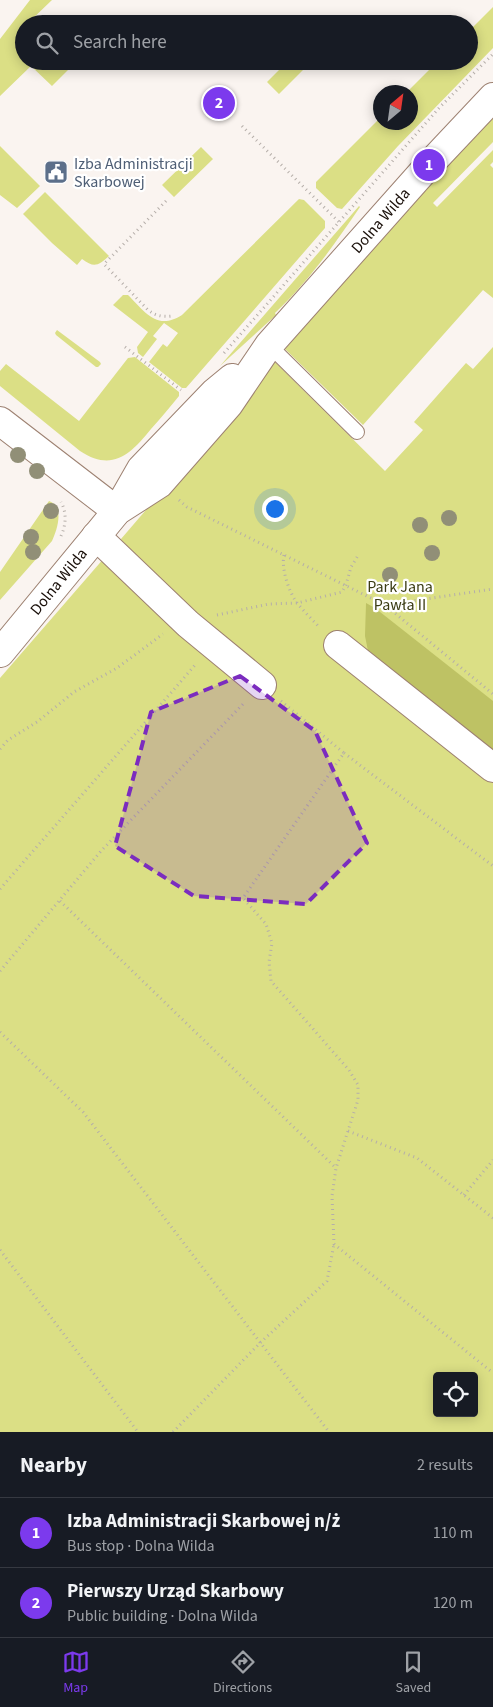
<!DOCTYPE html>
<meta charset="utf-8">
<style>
body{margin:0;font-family:"Source Sans 3",sans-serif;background:#20242c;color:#f1f3f6}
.controls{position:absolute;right:15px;bottom:15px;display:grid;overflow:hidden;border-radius:5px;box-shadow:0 2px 12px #0003}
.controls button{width:45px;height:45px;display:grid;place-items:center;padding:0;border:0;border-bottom:1px solid #363941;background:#171b24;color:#f1f3f6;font:25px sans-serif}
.compass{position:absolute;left:373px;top:85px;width:45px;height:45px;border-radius:50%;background:#171b24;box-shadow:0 2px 12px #0003;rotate:29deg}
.you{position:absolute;left:274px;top:508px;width:18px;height:18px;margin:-12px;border:4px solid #fff;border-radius:50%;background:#1a73e8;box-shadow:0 0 0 8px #1a73e833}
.badge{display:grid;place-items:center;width:32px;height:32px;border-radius:50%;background:#7c3aed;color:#fff;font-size:16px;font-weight:700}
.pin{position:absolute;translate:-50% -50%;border:2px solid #fff;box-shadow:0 1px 5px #0006}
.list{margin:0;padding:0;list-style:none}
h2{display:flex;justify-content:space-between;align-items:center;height:65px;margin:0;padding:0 20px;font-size:21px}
h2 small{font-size:16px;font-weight:400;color:#9ea1a6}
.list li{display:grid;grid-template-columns:32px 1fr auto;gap:15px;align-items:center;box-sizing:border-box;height:70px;padding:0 20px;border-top:1px solid #363941}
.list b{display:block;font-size:19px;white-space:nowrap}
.list p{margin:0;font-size:16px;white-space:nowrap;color:#9ea1a6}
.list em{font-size:16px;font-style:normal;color:#9ea1a6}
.icon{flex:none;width:28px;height:28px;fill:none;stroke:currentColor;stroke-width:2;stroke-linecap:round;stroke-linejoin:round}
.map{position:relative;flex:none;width:493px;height:1432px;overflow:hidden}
.search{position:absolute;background:#171b24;box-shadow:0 2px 12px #0003;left:15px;right:15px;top:15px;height:55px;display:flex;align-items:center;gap:12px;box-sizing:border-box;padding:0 18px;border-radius:28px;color:#9ea1a6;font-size:19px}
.sheet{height:205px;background:#171b24}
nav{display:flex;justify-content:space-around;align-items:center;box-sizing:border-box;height:70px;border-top:1px solid #363941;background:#171b24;font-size:14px;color:#9ea1a6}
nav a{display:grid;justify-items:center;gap:2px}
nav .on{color:#7c3aed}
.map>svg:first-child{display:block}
.green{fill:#dbdf85;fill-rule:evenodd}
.forest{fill:#bec264}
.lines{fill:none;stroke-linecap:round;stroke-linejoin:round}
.service-casing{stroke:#9d8171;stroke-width:16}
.minor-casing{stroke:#9d8171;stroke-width:30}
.tertiary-casing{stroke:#9d8171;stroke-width:30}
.path{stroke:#b5aea9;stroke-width:3;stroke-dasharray:1 4;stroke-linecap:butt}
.service{stroke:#fff;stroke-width:14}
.minor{stroke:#fff;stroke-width:28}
.tertiary{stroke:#fff;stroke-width:28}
.tree{fill:#918f77}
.marked{fill:#7b2cbf;fill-opacity:0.2;stroke:#7b2cbf;stroke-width:4;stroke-dasharray:10 6;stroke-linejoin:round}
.labels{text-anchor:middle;stroke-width:4.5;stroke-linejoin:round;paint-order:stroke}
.service-label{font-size:16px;fill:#4e5e75;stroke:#fff;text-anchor:start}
.street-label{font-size:16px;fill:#190f09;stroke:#fff}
.park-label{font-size:16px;fill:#3b3c14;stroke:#fff}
</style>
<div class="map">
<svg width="493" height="1432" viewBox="0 0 493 1432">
<rect width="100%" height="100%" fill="#faf4f0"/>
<!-- green -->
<path class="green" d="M30,0H52L27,24H24L21,37L24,45V61H77L52,86L31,66L0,96V39Z
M493,7V48L398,146L342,209L337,208L316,188V182L380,118V122H410V92H407L438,61H469V31Z
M288,61H312L279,94L267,82Z
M493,117V142L433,203L437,207L493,150V162L490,165L493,168V298L483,290L363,425L285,349L420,192Z
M0,146L40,186L17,208L0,195Z
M201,147L213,159L174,197L162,185Z
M45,192L109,256C98,266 94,268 82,259L77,265L52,243L23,214Z
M299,199L304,200L325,221V228L186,388H182L149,362L163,344L167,347L178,333L164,323L153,336L157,339L143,357L138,353L137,347L148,332L113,305L123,295H128C145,312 157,331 182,315Z
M359,206L360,207C334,245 309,281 275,313L276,315L220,366Z
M57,330L100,362L101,364L98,367H96L56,335L55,333Z
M493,347V1432H0V678L105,557L123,545L121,539L274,361L385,471L423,430L414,422L466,363L473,369ZM437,1376H474V1413H437Z
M135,357L179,392V396C170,407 161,418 151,429C130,455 112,472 80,451L0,386V371L6,364L79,421L128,358Z
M49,501C65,507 57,530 52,541L0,600V572Z"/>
<!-- forest -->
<path class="forest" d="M366,603L375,608L493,701V762L371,666L365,636Z"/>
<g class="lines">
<!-- service casing -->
<g class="service-casing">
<path id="service" d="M269,345L357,432"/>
</g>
<!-- minor casing -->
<g class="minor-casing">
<path id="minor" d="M0,421L117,511
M96,536L188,624L262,685
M338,645L493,768"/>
</g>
<!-- tertiary casing -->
<g class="tertiary-casing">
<path id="tertiary" d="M117,511L159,484L229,404L269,345L429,165L493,97
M0,653L117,511L141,469L215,392L232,378"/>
</g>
<!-- path -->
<path class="path" d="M242,126L339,222
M166,201L104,264L148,310C156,316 162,317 172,316
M125,347L181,390
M224,353L440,107L493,54
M179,500L187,507L385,605L493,694
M61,536C66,525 67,513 61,502
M284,555C281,569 289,593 298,604C305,613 313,620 320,628
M385,605L493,589
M217,615L269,604L297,603L342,592L346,585L351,567L359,554
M281,701L344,753L243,898L266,924L272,943L269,962L271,981L349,1070L358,1085V1100L336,1168L332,1196L334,1244L493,1373
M0,749L8,740L37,722L74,692L117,668L163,634
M344,753L493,866
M0,889L196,664
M60,901L336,1168
M0,971L101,851L245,702
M0,1032L83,1112L329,1432
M348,1131L417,1158L493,1218
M464,1195L493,1160
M0,1250L138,1432
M173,1432L260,1343L327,1281L334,1244"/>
<!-- service -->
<use href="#service" class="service"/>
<!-- minor -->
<use href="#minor" class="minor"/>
<!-- tertiary -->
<use href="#tertiary" class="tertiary"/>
</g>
<!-- trees -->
<g class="tree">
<circle cx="18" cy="455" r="8"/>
<circle cx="37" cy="471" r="8"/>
<circle cx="51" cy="511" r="8"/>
<circle cx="449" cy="518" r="8"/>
<circle cx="420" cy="525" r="8"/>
<circle cx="31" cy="537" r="8"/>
<circle cx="33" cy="552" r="8"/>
<circle cx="432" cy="553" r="8"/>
<circle cx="390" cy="575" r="8"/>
</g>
<!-- marked area -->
<path class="marked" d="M240,676L315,731L367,843L306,904L194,896L115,846L151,712Z"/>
<!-- icons -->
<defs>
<g id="civic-square" transform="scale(1.25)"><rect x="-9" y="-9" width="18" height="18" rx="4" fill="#5c6f8a" stroke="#fff"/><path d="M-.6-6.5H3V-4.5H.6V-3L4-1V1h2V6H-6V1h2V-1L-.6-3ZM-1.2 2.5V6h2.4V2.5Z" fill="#fff"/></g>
</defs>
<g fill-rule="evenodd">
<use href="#civic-square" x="56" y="172"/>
</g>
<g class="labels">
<!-- service labels -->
<g class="service-label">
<text x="74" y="169">Izba Administracji<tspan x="74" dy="18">Skarbowej</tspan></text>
</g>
<!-- street labels -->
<g class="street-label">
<text transform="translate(380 220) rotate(-49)" y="6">Dolna Wilda</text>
<text transform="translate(58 581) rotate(-51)" y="6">Dolna Wilda</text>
</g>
<!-- park labels -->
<g class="park-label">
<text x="400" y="592">Park Jana<tspan x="400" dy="18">Pawła II</tspan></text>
</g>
</g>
</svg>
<div class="controls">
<button><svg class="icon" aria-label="locate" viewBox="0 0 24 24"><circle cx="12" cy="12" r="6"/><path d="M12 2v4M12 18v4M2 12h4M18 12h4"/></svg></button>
</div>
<svg class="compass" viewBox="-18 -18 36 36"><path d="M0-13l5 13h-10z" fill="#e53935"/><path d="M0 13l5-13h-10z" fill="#9ea1a6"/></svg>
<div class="you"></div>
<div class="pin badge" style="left:429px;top:165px">1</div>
<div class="pin badge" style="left:219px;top:103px">2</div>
<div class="search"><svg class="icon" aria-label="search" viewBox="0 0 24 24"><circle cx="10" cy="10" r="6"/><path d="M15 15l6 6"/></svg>Search here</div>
</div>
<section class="sheet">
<h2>Nearby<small>2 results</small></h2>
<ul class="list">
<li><span class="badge">1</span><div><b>Izba Administracji Skarbowej n/ż</b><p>Bus stop · Dolna Wilda</p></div><em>110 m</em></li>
<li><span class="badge">2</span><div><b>Pierwszy Urząd Skarbowy</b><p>Public building · Dolna Wilda</p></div><em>120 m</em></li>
</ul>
</section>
<nav>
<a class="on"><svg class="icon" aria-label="map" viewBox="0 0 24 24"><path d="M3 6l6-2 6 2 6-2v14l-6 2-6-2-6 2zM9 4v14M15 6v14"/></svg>Map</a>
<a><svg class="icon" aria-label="directions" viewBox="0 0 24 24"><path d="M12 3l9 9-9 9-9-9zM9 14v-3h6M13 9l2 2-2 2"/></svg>Directions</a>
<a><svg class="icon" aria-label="saved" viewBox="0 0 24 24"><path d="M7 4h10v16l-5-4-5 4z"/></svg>Saved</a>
</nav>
